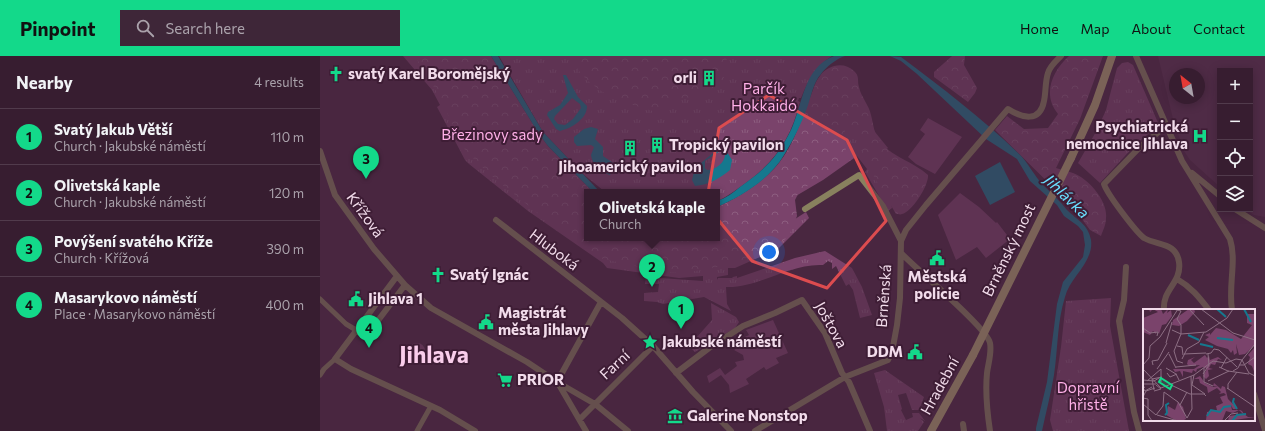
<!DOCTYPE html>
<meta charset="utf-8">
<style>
body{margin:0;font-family:Commissioner,sans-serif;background:#3e2638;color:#f1f3f6}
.controls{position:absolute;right:12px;top:12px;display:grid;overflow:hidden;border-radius:0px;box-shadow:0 2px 10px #0003}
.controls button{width:36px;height:36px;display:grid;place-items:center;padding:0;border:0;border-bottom:1px solid #513b4c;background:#371d30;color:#f1f3f6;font:20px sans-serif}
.compass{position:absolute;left:849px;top:12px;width:36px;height:36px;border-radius:50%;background:#371d30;box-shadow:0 2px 10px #0003;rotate:329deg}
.you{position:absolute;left:449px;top:196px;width:14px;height:14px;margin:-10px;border:3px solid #fff;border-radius:50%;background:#1a73e8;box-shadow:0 0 0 6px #1a73e833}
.badge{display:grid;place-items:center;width:26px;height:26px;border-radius:50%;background:#13d98a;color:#111;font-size:13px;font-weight:700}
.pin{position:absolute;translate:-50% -33px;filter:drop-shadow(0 1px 2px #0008)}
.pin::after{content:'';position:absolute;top:21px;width:14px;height:12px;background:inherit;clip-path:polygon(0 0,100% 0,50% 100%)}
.popup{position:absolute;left:264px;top:133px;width:136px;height:52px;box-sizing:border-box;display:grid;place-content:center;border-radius:0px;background:#371d30;filter:drop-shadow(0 1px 3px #0005);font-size:13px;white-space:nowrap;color:#aaa2ab}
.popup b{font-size:15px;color:#f1f3f6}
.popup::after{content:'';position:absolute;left:50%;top:100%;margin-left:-8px;border:8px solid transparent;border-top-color:#371d30}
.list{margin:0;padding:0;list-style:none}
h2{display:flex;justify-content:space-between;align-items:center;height:52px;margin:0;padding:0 16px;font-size:17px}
h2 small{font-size:13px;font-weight:400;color:#aaa2ab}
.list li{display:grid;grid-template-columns:26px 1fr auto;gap:12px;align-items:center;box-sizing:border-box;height:56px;padding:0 16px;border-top:1px solid #513b4c}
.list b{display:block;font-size:15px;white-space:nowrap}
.list p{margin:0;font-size:13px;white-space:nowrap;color:#aaa2ab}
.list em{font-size:13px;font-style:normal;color:#aaa2ab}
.icon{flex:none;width:22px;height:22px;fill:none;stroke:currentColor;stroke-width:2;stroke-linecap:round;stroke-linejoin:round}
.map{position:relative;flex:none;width:945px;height:375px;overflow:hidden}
header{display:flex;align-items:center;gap:24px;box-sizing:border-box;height:56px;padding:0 20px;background:#13d98a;color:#111}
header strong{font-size:19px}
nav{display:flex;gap:22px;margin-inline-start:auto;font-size:14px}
.search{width:280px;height:36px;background:#3e2638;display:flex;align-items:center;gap:10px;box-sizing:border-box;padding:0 14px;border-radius:0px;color:#aaa2ab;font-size:15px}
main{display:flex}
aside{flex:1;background:#371d30}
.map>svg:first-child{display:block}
.built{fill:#58314e;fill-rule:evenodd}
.grass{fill:url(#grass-tufts)}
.forest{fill:url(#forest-crowns)}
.garden{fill:#7a436b}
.water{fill:#15788e;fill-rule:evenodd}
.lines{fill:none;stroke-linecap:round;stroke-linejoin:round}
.pedestrian{stroke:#88815e;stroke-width:5}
.minor{stroke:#88815e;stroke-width:6}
.secondary{stroke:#b7ac73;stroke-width:8}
.secondary-bridge{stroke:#b7ac73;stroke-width:8}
.marked{fill:none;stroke:#dc4c4f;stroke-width:3;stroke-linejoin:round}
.labels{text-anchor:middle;stroke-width:4;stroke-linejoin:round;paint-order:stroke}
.poi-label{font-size:15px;font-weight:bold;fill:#f2dceb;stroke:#3e1d35;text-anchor:start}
.park-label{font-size:15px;fill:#ffb0e8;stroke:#3e1d35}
.street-label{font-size:15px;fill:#f2dceb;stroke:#3e1d35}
.water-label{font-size:16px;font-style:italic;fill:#6adfff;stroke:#3e1d35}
.town-label{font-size:23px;font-weight:bold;fill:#f9cdeb;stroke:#3e1d35}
.inset-river{fill:none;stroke:#15788e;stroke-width:2}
.inset-road{fill:none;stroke:#8d6f84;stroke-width:1}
.view{fill:#13d98a;fill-opacity:0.15;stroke:#13d98a;stroke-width:2}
.inset-edge{fill:none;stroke:#f2dceb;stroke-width:2}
</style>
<header>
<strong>Pinpoint</strong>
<div class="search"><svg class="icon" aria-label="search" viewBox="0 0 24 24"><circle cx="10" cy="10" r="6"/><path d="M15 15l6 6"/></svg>Search here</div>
<nav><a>Home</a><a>Map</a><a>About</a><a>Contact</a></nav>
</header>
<main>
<aside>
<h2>Nearby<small>4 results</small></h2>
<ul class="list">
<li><span class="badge">1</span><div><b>Svatý Jakub Větší</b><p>Church · Jakubské náměstí</p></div><em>110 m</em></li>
<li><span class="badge">2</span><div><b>Olivetská kaple</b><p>Church · Jakubské náměstí</p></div><em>120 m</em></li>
<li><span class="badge">3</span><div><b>Povýšení svatého Kříže</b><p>Church · Křížová</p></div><em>390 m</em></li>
<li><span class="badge">4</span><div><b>Masarykovo náměstí</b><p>Place · Masarykovo náměstí</p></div><em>400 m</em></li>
</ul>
</aside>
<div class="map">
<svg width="945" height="375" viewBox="0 0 945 375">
<defs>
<pattern id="grass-tufts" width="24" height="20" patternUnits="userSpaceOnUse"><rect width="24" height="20" fill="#7a436b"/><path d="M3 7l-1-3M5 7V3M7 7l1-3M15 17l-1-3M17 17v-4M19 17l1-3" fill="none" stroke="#8d5e80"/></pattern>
<pattern id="forest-crowns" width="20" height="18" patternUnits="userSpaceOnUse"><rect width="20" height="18" fill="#7a436b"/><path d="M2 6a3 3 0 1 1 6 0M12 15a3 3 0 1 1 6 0" fill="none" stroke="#8d5e80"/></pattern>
</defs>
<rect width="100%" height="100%" fill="#492740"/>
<!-- built -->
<path class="built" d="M838,0H945V161L934,159L925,153H930V15H900V131L870,104L864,95L853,63ZM855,18H879V42H855Z"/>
<!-- grass -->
<path class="grass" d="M83,0H168L221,84L264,128L267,136V182H397V158L545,56L555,76L568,92L562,97L572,152L568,155L545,116L547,113L537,100L503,124L464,147L472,165L486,156L489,162L458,193L415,212H408V219L397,221V224L398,222H412L413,221L417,220V222L475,202L505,195L532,212L542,231L552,259L540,262L533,234L529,228L526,230L516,210L512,213V207L508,205L503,209C469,207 440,232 406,231L407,248L411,255L384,241L343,248L337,246L324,245V237L338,236L339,228H325L326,221L383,225V220L359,222L287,212L283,207L208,155L149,108L145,104L117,51L120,49L112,34Z
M179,0H512C495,10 488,25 481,42H479L478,45L480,46C471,83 454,107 423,129C414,135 407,141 397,145V136L284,135L263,118L223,76Z
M808,6L813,9L839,69L816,88L780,127L758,107L777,74L786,54L797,12L802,7Z
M791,242L790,270L809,375H733L730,364L741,291L746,245Z
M391,247L416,261L419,266L415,272L375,296L369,290L392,264Z
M89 295a8 8 0 1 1 16 0a8 8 0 1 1-16 0Z
M565,314L604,341L599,354H592L586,337L578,339L582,353L581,354L586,364L593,361L592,357H599L605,365L600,362L604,366L598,375H567L564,351L554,317Z"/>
<!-- forest -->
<path class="forest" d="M95,0H171L219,78L228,90L273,136H267V182H397V151C422,140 449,123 464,100C476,82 483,59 491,39C494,32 495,26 500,20C507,9 524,5 534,15C540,20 537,25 539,31C541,41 549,49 551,59C554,70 553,76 561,87C574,102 594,106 608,119C609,129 592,156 582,158C581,159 577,158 576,158L546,107L539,83L532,74L526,71C522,82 529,96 524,105L479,136L475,144L477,160L469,180L459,189L443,199L412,208L365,217L342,216L279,202L225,163L169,118L145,94L117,36Z
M250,0H407L403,27L374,41L355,43L340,57C303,46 268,38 250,0Z
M632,0H645L644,9L657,32L655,37L648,46L614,21V16Z
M749,0H783L760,63L736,112C741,114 748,115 753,117C769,123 788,145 786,162C786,169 783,174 781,180L770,174L754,152L675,74L687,60L704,73L728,72L738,58C722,39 732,15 749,0Z"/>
<!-- garden -->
<path class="garden" d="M608,62L642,81L615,118L596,108L588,101L605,78L600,74Z
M640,137L659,151L676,167L677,166L690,183L666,202L657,191L636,204L618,159Z
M453,264L468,297L456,302L459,307L446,314L444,311L426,323L429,328L410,337L409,329L401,319L389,327L387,320L400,312L405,319L417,310L415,306L424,304L423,299L414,294L421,289L418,284L429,279L426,274Z"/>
<!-- water -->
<path class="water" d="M171,0H178L223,76L280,136H273L228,90L219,78Z
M514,0H525C516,3 506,11 501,18C493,27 491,41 487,52C481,68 473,85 464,99C450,123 422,140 397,151V145C406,142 413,137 420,131C445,113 457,102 471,74C483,48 483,12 514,0Z
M570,0L581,1C621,31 662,62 698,97C708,106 714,120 724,130C732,138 740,145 747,154C757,164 768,168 771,184C774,206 750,221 745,241C737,266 738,293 734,319C731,337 726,356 722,375H716V372L727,326L737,248L743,226L763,201L765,189L763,176L758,170L744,160L737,149L710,125L697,103L666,83L597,18L581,5Z
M243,19H246L258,41L267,50C267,63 252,72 240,75L236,73L227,59L228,56L240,49L248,37ZM252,42L260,48L261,52L253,63L245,69L238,68L234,63L235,60Z
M271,71L278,73L275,83L283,91V100L296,109L290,119C281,116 272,109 271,99L274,91L271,89L257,90L254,86V81L264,73Z
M399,92L405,93L412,104L410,114C400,122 389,129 375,130L372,124L375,112ZM400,95L405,97C406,106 396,114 387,114L385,112V105Z
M680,106L695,136L670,149L655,120Z"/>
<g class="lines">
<!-- pedestrian -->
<path class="pedestrian" d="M0,243L26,268L36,274
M0,319L4,313L15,303
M97,375L111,350"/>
<!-- minor -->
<path class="minor" d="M816,0L862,105L910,183C917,205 908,230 912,254
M0,95L15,139L54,193L85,229L111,252L207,306L237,326L275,348L308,375
M872,117L900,140
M485,153L539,119L563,150L581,185
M915,153L945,172
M176,164L302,262L333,290L373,336L411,375
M581,197C596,213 667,272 670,287C672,297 668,308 667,317C665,337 667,355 670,375
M806,211L804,244L799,265L814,356L819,375
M77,220L15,303L31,313L120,354L155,375
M857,223C871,231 879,241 889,254
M844,254C842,233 862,227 859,206C856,186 838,190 824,182C816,176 787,138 784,128L820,91L846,70
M36,274L43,279H47L85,229
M356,317L389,292L423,270L455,257L482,244L505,277L522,317L529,326L550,375
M237,326L281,246
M238,327L266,375
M934,338L945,374
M260,363L333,290
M643,368L644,375
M435,375L525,321L568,304L572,296L577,269L580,242L581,185L586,174L606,149L688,53C702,62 720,67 724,45C726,36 725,26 728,17C730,10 736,5 741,0"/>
<!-- secondary -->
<path class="secondary" d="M751,102L775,49L792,0
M611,375L653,299"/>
<!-- secondary-bridge -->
<path class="secondary-bridge" d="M653,299L751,102"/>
</g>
<!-- marked area -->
<path d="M0 0H945V375H0ZM449,39L527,84L566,165L507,232L432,205L386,149L399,72Z" fill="#492740" fill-opacity=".55" fill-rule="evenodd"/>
<path class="marked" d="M449,39L527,84L566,165L507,232L432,205L386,149L399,72Z"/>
<!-- icons -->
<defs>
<g id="church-bare" transform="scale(1.2)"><path d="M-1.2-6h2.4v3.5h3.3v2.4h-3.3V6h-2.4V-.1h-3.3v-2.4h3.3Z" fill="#13d98a" stroke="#3e1d35" stroke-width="2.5" paint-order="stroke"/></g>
<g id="building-bare" transform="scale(1.2)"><path d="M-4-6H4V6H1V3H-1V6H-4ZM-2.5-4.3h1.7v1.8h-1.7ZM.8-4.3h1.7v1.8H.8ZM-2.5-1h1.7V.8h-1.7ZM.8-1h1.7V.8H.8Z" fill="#13d98a" stroke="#3e1d35" stroke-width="2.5" paint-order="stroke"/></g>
<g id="hospital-bare" transform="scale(1.2)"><path d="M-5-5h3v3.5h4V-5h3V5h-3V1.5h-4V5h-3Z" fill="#13d98a" stroke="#3e1d35" stroke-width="2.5" paint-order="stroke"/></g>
<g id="civic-bare" transform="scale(1.2)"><path d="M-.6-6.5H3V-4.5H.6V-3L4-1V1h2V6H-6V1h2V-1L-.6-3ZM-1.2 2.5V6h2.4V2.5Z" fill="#13d98a" stroke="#3e1d35" stroke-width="2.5" paint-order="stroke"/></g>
<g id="sight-bare" transform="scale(1.2)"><path d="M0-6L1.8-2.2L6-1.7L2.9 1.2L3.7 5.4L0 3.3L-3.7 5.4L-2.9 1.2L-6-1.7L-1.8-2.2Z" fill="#13d98a" stroke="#3e1d35" stroke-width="2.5" paint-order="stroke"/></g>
<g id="supermarket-bare" transform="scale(1.2)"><path d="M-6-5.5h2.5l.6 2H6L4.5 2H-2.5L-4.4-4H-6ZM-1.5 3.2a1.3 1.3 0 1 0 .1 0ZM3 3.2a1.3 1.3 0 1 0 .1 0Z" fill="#13d98a" stroke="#3e1d35" stroke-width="2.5" paint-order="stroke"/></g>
<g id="museum-bare" transform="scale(1.2)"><path d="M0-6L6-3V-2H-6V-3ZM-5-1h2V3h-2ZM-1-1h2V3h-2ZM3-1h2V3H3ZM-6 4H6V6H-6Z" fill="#13d98a" stroke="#3e1d35" stroke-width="2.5" paint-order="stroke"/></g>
</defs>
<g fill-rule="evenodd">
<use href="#church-bare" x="16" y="18"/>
<use href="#building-bare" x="389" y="22"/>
<use href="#hospital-bare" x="880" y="80"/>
<use href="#building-bare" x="337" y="89"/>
<use href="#building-bare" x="310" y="92"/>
<use href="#civic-bare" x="617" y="202"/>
<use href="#church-bare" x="118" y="219"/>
<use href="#civic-bare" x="36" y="243"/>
<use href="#civic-bare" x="166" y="266"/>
<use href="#sight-bare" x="330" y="286"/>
<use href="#civic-bare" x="595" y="296"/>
<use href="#supermarket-bare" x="185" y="324"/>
<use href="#museum-bare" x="355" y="360"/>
</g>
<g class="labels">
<!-- poi labels -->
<g class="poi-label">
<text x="28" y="23">svatý Karel Boromějský</text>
<text x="377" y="27" text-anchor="end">orli</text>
<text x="868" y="76" text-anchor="end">Psychiatrická<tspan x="868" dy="17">nemocnice Jihlava</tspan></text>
<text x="349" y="94">Tropický pavilon</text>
<text x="310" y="116" text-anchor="middle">Jihoamerický pavilon</text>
<text x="130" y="224">Svatý Ignác</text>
<text x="617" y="226" text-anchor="middle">Městská<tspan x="617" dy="17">policie</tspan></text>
<text x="48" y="248">Jihlava 1</text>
<text x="178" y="262">Magistrát<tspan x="178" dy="17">města Jihlavy</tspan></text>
<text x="342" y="291">Jakubské náměstí</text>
<text x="583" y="301" text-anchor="end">DDM</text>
<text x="197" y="329">PRIOR</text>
<text x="367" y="365">Galerine Nonstop</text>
</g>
<!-- park labels -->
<g class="park-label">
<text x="444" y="38">Parčík<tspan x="444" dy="17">Hokkaidó</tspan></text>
<text x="172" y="84">Březinovy sady</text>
<text x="768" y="337">Dopravní<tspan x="768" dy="17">hřistě</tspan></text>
</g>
<!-- street labels -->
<g class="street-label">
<text transform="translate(45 159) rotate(54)" y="5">Křížová</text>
<text transform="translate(234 194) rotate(37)" y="5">Hluboká</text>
<text transform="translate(689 194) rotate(-64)" y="5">Brněnský most</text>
<text transform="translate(564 240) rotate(-86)" y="5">Brněnská</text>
<text transform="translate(511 269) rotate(61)" y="5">Joštova</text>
<text transform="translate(295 309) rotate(-43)" y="5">Farní</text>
<text transform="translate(620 330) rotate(-61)" y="5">Hradební</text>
</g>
<!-- water labels -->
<g class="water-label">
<text transform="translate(747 140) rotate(44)" y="6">Jihlávka</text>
</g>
<!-- town labels -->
<g class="town-label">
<text x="114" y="307">Jihlava</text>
</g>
</g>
<!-- overview -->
<g transform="translate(823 253)">
<rect width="112" height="112" fill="#492740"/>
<path d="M35,93L40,98L43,110L41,111L34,112L23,106L25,97L32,101Z" fill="#7a436b"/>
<path d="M6,0H18L20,5L25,0L24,4L28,1L29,7L23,15L19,16L16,25L14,22L13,25L10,22L7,26L0,23V9L15,3L10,0L7,3ZM46,0H51L52,3L44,12L36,17L29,16L30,11ZM104,5H112V36L102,45L96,46L93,35L94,44L91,46L90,41L88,44L85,40L74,37L62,31L66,28L62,26L67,24V26L73,19L83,21L98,30L109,16L104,14ZM112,38V65L109,57L105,55L107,48L105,46ZM62,46L64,49L66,47L67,51L75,48L79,51L75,50L72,56L68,55L66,59L70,60L65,61L66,67L63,70L60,67L64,60L60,58L54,60L53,63L50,61L49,64L40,62V68L37,62L32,63L30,60H51L57,56L46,57L44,55L45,51L52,48L48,51L51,54ZM57,67L62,74L70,78H75L70,77L71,74L78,80L79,77L82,78L85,90L90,95L89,92L90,91L93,100H90L88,96L89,101H97L99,102L101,105L105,108H112L85,112L86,107L100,105L96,101L90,104L83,102L79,112L63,111L64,103L74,101L73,97L80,94L77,88L83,86L81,84L76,85L78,83L74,79L65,84L64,78L57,74L56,70H51Z" fill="#7a436b"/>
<path class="inset-river" d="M74,0L83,8M101,0L108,13M45,26L56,31M74,29L90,31M57,35L70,38M91,89L90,93L94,100M22,106L24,104L23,96L26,94M64,107L68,101L77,103L81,98L88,97M89,112L94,106L103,105"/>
<path class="inset-road" d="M30,0L38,2L34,10M46,0L61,16M58,0L90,24L112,31M34,10L38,16V25L63,23L84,9L90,0M0,19L7,24L15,23L14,27M29,21L38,25L31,42M23,34L29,13M112,35L99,51L106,64L112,67M34,37L39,38L40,46M31,42L34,52L40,54M26,45L33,59M41,45L63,44M63,45L68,44L71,40L76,41L94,58M39,50L44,40L56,33L61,23M0,56L6,49L7,37L17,28L35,0M10,56L9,52L15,51L24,34M96,56H101L112,48M33,58L53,56M76,58L85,62L106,65M23,59L33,65L36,71M61,59V73L70,77M78,59L84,48M0,60L18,79L51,66L70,52L83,54L93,50L99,51M14,60L26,43M18,60V73M90,62L95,59L99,51M24,64L27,68L34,65M60,65L66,56L65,45M51,66L49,76L62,85M0,71L11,72L16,69M4,72L18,60M65,72L86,62M0,75H13M28,76L47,85H61L63,87M2,78L0,79L2,82L9,78M84,79L112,98M85,80V75L94,63M11,81L9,70L19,68M11,82L18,80L13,76M21,83L35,93L44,109M0,88L3,82L12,79M0,89L5,90V106L9,112M0,95L13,106M37,96L44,83M13,106L20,97L21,83M14,106L35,112M44,109L49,100L48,67M81,112L88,105L95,104"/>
<path class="view" d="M18,69L29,76L27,80L16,73Z"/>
<rect width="112" height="112" class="inset-edge"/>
</g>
</svg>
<div class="controls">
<button>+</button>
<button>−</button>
<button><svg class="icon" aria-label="locate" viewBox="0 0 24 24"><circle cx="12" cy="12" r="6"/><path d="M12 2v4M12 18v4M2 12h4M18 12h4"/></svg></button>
<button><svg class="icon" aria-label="layers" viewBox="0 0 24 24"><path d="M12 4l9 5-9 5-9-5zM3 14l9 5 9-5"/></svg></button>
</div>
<svg class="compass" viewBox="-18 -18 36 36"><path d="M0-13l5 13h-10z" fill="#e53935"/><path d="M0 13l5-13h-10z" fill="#aaa2ab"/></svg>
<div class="you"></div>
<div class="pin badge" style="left:361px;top:273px">1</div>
<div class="pin badge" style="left:332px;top:231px">2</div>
<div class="popup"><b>Olivetská kaple</b>Church</div>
<div class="pin badge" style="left:46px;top:123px">3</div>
<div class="pin badge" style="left:49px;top:292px">4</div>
</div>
</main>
